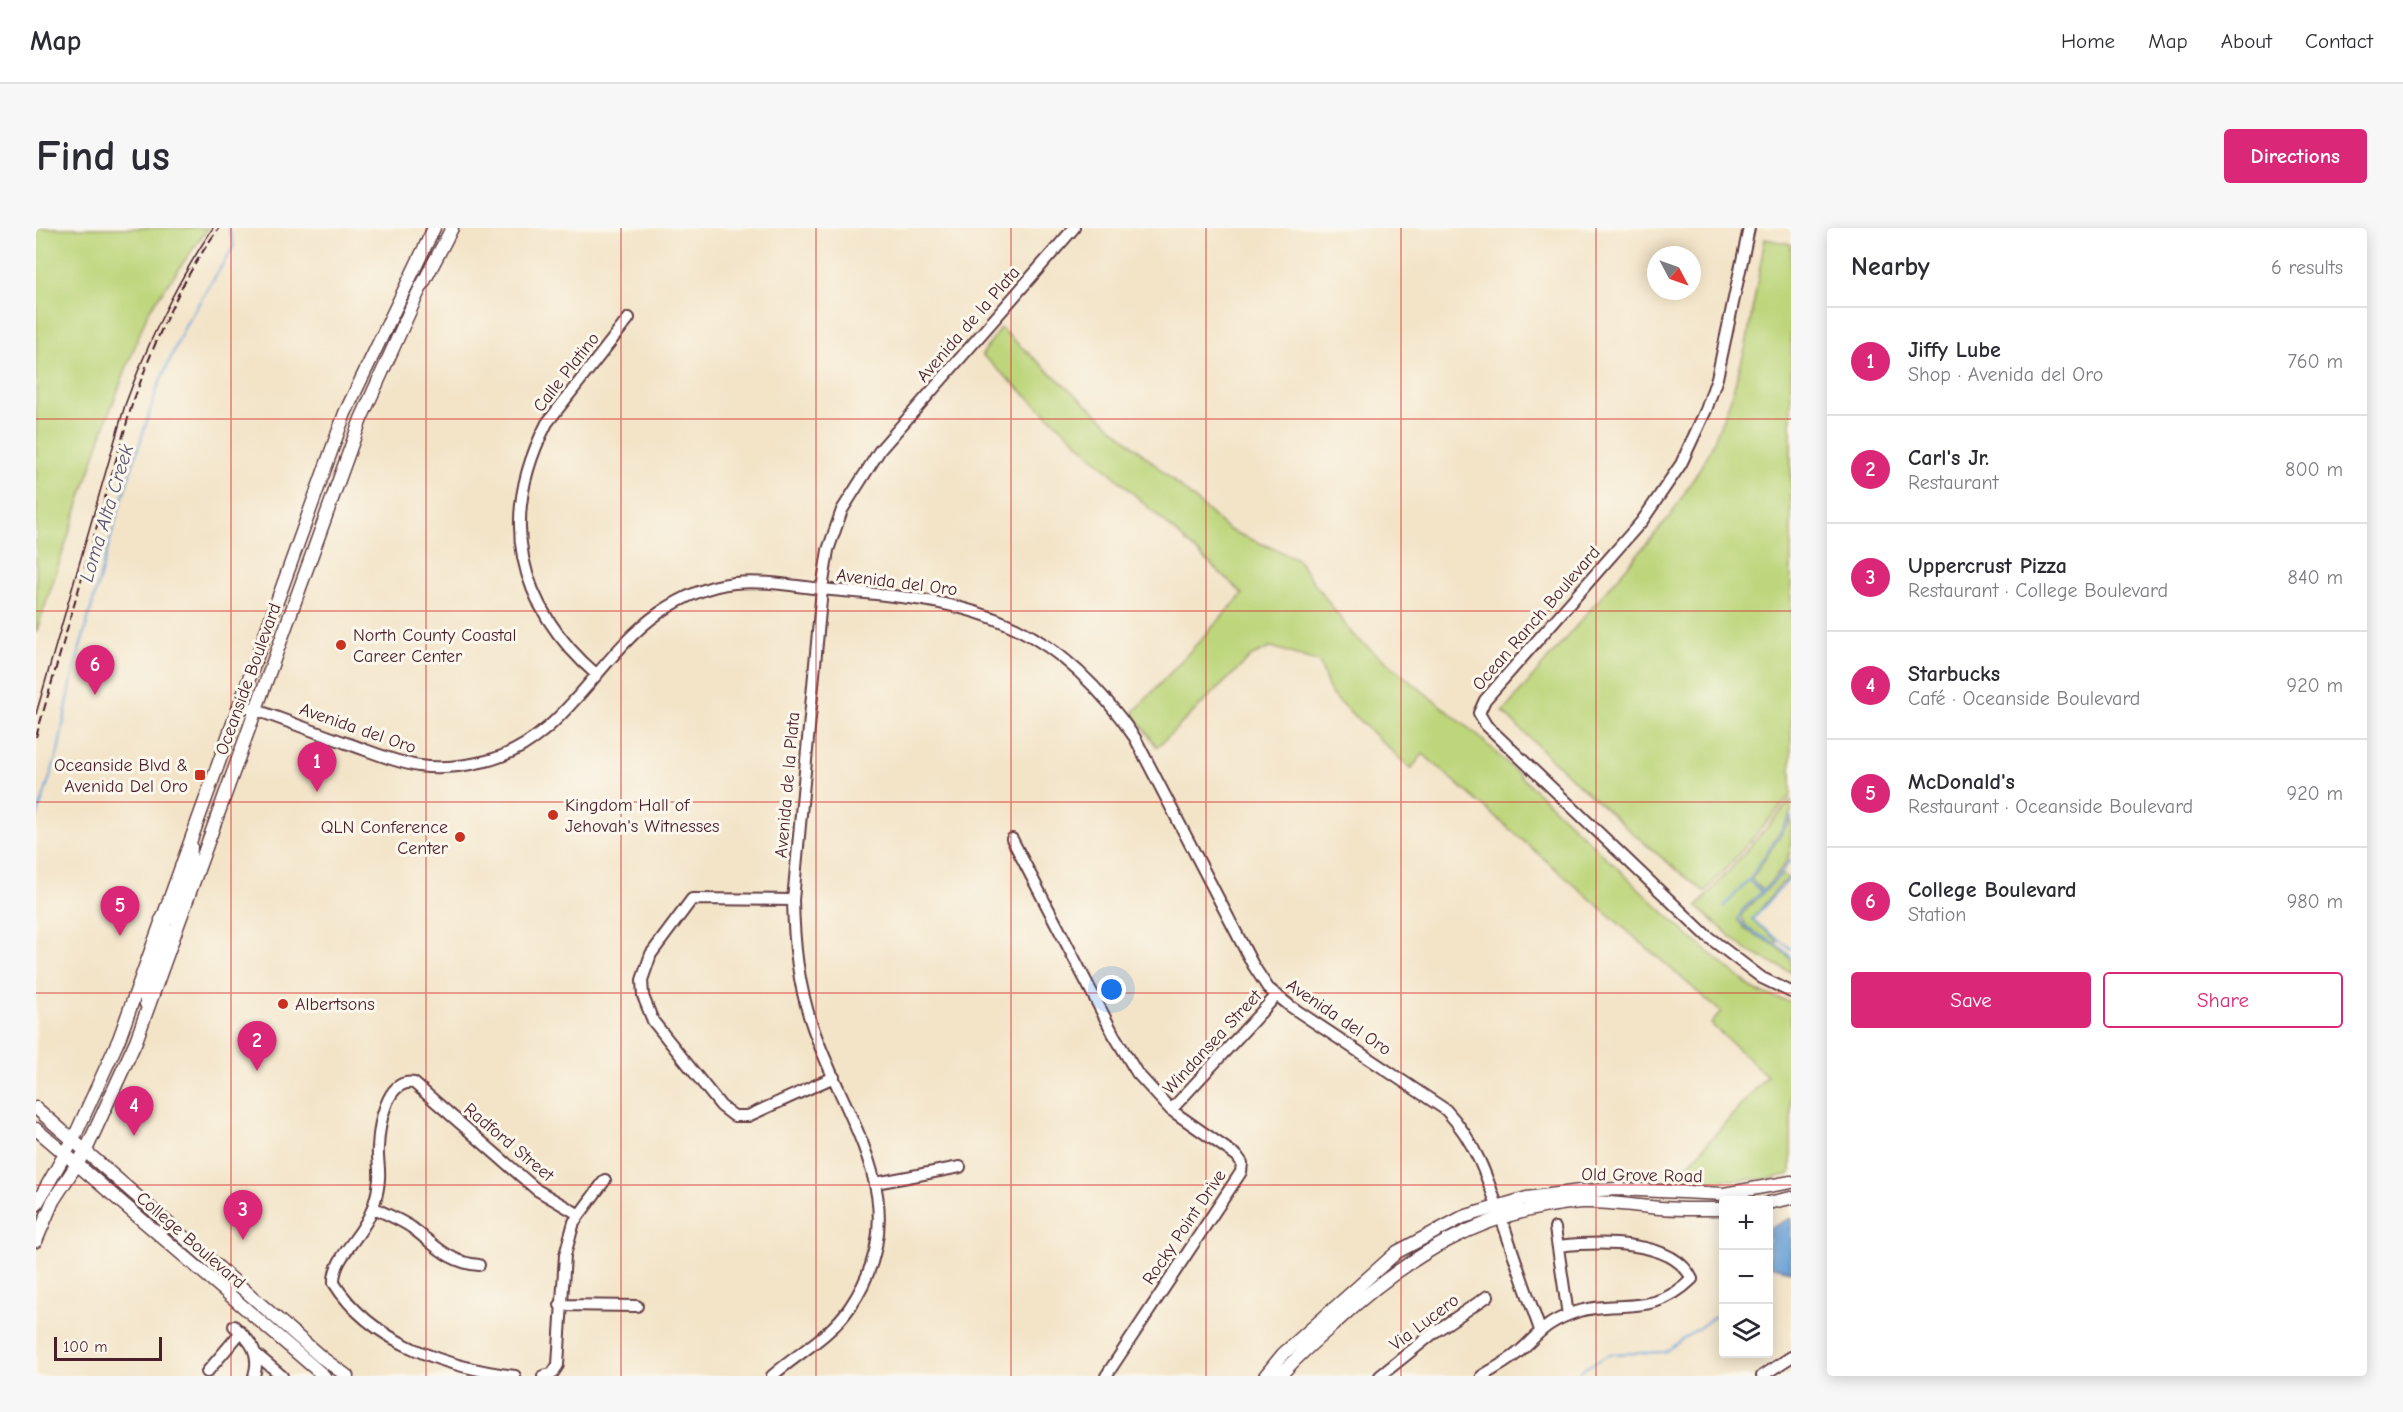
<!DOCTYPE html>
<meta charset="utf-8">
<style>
body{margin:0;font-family:"Comic Neue",sans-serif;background:#f7f7f7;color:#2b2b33}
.controls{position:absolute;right:18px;bottom:18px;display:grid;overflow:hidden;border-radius:6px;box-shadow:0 3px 15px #0003}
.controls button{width:54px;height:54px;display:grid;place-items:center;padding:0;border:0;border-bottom:2px solid #e1e1e2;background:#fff;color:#2b2b33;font:30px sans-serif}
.compass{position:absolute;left:1611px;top:18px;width:54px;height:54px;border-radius:50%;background:#fff;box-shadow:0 3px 15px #0003;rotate:131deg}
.scale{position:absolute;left:18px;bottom:15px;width:108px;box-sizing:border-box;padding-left:6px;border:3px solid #4a1f2b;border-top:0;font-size:16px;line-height:21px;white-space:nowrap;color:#4a1f2b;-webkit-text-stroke:4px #fbf7ec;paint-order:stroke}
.you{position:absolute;left:1076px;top:762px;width:21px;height:21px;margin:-15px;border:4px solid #fff;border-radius:50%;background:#1a73e8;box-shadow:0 0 0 9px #1a73e833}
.badge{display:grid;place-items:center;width:39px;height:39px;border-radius:50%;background:#db2777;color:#fff;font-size:20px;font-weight:700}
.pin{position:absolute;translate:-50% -50px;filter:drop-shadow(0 2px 3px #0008)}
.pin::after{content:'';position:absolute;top:32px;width:21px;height:18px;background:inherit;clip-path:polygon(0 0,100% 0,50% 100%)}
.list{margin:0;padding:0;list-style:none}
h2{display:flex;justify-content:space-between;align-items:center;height:78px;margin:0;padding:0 24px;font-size:26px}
h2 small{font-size:20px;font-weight:400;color:#7c7c81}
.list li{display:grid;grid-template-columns:39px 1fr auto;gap:18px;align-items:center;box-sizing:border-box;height:108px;padding:0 24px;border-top:2px solid #e1e1e2}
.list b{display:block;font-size:22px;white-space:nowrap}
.list p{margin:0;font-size:20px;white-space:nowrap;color:#7c7c81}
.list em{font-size:20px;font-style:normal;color:#7c7c81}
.actions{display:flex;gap:12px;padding:18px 24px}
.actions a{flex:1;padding:14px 0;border:2px solid #db2777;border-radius:6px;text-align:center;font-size:21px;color:#db2777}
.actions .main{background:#db2777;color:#fff}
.icon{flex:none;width:33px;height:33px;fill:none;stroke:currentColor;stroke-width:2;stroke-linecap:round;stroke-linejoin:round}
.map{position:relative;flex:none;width:1755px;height:1148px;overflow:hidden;border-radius:6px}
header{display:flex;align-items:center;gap:36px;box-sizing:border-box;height:84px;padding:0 30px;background:#fff;border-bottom:2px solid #e1e1e2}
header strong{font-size:28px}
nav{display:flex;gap:33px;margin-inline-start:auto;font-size:21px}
.intro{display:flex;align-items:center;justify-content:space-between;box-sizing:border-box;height:144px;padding:0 36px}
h1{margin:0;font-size:42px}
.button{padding:15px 27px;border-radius:6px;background:#db2777;color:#fff;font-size:21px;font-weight:700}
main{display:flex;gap:36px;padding:0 36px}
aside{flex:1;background:#fff;border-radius:6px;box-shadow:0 3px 15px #0003}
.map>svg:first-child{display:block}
.green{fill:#bdd67b;stroke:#847a53;stroke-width:1.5}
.water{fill:#6ba2d9;stroke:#5a6082;stroke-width:1.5}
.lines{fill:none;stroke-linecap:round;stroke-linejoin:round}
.stream{stroke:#6ba2d9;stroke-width:2}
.minor-casing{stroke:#633d43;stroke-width:14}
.major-casing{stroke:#633d43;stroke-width:15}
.minor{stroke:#fff;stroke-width:10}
.major{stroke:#fff;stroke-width:12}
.tram{stroke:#4a1f2b;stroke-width:1.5}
.rail{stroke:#4a1f2b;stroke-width:2;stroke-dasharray:9 4.5;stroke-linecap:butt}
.grid{fill:none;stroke:#d62828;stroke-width:1.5;stroke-opacity:0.55}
.poi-dot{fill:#c8321e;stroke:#fbf7ec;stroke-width:2}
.labels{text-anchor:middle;stroke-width:6;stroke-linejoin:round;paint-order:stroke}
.street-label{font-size:18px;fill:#4a1f2b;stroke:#fbf7ec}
.poi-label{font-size:18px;fill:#4a1f2b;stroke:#fbf7ec;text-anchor:start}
.water-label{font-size:20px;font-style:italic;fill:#575371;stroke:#fbf7ec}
</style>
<header>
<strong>Map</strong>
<nav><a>Home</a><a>Map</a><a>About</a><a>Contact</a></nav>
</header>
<div class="intro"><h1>Find us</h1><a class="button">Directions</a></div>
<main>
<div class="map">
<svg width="1755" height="1148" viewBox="0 0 1755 1148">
<rect width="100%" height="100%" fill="#fbf7ec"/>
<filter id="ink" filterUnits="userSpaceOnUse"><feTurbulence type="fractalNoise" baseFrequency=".0167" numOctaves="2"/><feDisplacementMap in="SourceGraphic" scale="12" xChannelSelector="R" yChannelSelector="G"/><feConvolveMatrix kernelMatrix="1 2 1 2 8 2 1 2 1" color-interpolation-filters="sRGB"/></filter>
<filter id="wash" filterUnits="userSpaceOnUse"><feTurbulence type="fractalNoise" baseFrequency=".008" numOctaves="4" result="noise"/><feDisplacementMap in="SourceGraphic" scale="24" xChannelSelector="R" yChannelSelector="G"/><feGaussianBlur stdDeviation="1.35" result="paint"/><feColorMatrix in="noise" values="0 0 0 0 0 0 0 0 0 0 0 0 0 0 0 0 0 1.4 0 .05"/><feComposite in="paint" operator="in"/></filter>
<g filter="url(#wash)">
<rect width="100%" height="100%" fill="#f3e4c8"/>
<!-- green -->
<path class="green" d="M0,0H172L112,84L72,188L0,405Z
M1729,11L1755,16V567L1669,664C1597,609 1532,548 1467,484L1635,287L1672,227L1694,173L1710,118Z
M964,100L1193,302L1260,330L1317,407L1441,507L1654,709L1720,763L1755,774V946L1732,951L1638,953L1731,848L1675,796L1685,784L1387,526L1375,541L1295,466L1283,434L1236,419L1216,428L1121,519L1097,485L1207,366L946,127Z
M1755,572V587L1713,652L1687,679L1713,653L1725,664L1706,682L1702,692L1710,702L1739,717L1755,731V744L1711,722L1661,679Z
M1755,591C1755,633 1755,632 1727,662L1715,652Z
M1746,646L1753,651L1745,656L1716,692L1742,713L1739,715L1711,700L1705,687Z"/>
<!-- water -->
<path class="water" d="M1755,990V1043L1733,1038V1001Z"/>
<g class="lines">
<!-- stream -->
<path class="stream" d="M0,592L22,524L37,445L84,277L122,158L150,96L198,18L193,0
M1755,631L1746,645L1706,683L1703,691L1711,701L1740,716L1755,729
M1755,649L1716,692L1755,721
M1713,652L1727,664
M1688,678L1713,652L1755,589
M1688,997V1002
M1541,1148L1549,1140L1574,1126L1629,1124L1688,1082"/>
</g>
</g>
<g filter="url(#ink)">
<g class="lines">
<!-- minor casing -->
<g class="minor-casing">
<path id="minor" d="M1713,0L1681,150L1670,182L1645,236L1606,293L1449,472L1443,485L1450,497L1671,708L1726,750L1755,764
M561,447C480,377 462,290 511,195L593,90
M204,476C239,489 275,502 310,515C334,523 358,534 383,538C404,541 429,538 450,533C528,514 560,429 623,385C645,370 671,358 698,355C727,352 757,358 785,361C852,367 918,370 980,400C1029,424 1069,466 1099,510L1217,737L1232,760L1254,778L1410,882C1442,916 1454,958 1469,1001C1480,1035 1492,1068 1504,1102
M976,611L1078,807L1101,845L1135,882L1201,928L1206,935L1205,944L1070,1148
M757,672L656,671L615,726L606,752L607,768L617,793L685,878L698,888H712L798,849
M1135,882L1241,767
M840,955L924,939
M337,979C349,986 363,991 375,999C398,1016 413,1035 443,1037
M1519,1000L1532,1087
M524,1077L601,1078
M198,1098C215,1113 225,1125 218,1148
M220,1126L246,1148
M171,1144L205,1104
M479,1148C413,1140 335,1115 298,1055C297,1034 317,1016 327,999C336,986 342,967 343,951C344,940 341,929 342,919C343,898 350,850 378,855L501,962L542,986
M507,1148L516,1146L522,1137L529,1027L538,994L569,952
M736,1148C762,1125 794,1109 814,1079C884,975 809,895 776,797C762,756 758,716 757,672L786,361L792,322L806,282L844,222L1038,0
M1344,1148L1400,1103L1452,1068
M1446,1148C1459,1140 1473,1133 1484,1123C1503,1106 1507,1097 1532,1087C1579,1068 1613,1093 1656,1051C1637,1010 1560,1014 1522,1018
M1726,1148L1755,1129"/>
</g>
<!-- major casing -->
<g class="major-casing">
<path id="major" d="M137,691L154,636L155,618
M110,776V761L131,702L125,692
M0,880L285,1129L311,1148
M0,901L288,1148
M1732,975L1755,970
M0,977L37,912L83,811L309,185L398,0
M0,1013L17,973L50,922L100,813L325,191L382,65L416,0
M1229,1148L1247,1126L1361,1024L1427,989L1491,970L1544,963L1582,961L1688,966L1755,954
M1244,1148C1260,1129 1279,1113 1297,1097C1368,1030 1446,981 1546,974C1570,973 1591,977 1614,979C1638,982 1663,981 1688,981"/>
</g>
<!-- minor -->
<use href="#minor" class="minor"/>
<!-- major -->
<use href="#major" class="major"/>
<!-- tram -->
<path class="tram" d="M0,486L89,177C112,114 139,56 177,0"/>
<!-- rail -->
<path class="rail" d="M0,509L95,180C117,117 143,54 183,0"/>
</g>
</g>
<!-- grid -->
<path class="grid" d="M195,0V1148M390,0V1148M585,0V1148M780,0V1148M975,0V1148M1170,0V1148M1365,0V1148M1560,0V1148M0,191H1755M0,383H1755M0,574H1755M0,765H1755M0,957H1755"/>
<!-- markers -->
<g class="poi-dot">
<circle cx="305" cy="417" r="6"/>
<rect x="158" y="541" width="12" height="12" rx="3"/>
<circle cx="517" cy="587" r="6"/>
<circle cx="424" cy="609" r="6"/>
<circle cx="247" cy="776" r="6"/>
</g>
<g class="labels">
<!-- street labels -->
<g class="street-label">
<text transform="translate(932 96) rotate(-49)" y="6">Avenida de la Plata</text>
<text transform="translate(530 144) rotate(-52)" y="6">Calle Platino</text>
<text transform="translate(861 354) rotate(7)" y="6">Avenida del Oro</text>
<text transform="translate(1500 390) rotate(-49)" y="6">Ocean Ranch Boulevard</text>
<text transform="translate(212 451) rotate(-70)" y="6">Oceanside Boulevard</text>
<text transform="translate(322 500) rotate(19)" y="6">Avenida del Oro</text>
<text transform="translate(751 557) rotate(-85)" y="6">Avenida de la Plata</text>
<text transform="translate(1303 789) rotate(34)" y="6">Avenida del Oro</text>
<text transform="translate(1176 814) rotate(-47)" y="6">Windansea Street</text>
<text transform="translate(473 914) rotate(40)" y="6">Radford Street</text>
<text transform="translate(1606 947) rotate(1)" y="6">Old Grove Road</text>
<text transform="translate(1148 999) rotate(-56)" y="6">Rocky Point Drive</text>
<text transform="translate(155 1012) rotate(41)" y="6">College Boulevard</text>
<text transform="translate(1388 1094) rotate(-37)" y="6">Via Lucero</text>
</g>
<!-- poi labels -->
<g class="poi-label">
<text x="317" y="413">North County Coastal<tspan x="317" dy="21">Career Center</tspan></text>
<text x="152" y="543" text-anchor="end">Oceanside Blvd &amp;<tspan x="152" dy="21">Avenida Del Oro</tspan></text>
<text x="529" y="583">Kingdom Hall of<tspan x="529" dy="21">Jehovah's Witnesses</tspan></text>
<text x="412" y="605" text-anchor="end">QLN Conference<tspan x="412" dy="21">Center</tspan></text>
<text x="259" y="782">Albertsons</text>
</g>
<!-- water labels -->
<g class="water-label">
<text transform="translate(70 285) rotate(-73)" y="7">Loma Alta Creek</text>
</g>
</g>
</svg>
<div class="controls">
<button>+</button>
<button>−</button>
<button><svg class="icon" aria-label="layers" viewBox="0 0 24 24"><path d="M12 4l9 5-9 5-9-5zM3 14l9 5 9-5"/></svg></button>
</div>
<svg class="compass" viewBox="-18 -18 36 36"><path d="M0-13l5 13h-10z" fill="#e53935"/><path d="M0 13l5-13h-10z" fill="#7c7c81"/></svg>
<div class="scale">100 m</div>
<div class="you"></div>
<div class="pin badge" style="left:281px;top:564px">1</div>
<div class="pin badge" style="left:221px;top:843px">2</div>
<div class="pin badge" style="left:207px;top:1012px">3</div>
<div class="pin badge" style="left:98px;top:908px">4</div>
<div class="pin badge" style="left:84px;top:708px">5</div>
<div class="pin badge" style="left:59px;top:467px">6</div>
</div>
<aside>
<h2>Nearby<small>6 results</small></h2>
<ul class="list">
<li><span class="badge">1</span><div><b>Jiffy Lube</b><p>Shop · Avenida del Oro</p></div><em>760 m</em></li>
<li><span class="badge">2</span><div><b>Carl's Jr.</b><p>Restaurant</p></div><em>800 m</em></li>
<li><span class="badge">3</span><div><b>Uppercrust Pizza</b><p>Restaurant · College Boulevard</p></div><em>840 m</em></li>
<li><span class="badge">4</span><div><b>Starbucks</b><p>Café · Oceanside Boulevard</p></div><em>920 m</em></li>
<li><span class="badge">5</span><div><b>McDonald's</b><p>Restaurant · Oceanside Boulevard</p></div><em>920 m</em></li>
<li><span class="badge">6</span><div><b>College Boulevard</b><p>Station</p></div><em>980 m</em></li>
</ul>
<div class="actions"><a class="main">Save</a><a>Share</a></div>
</aside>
</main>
